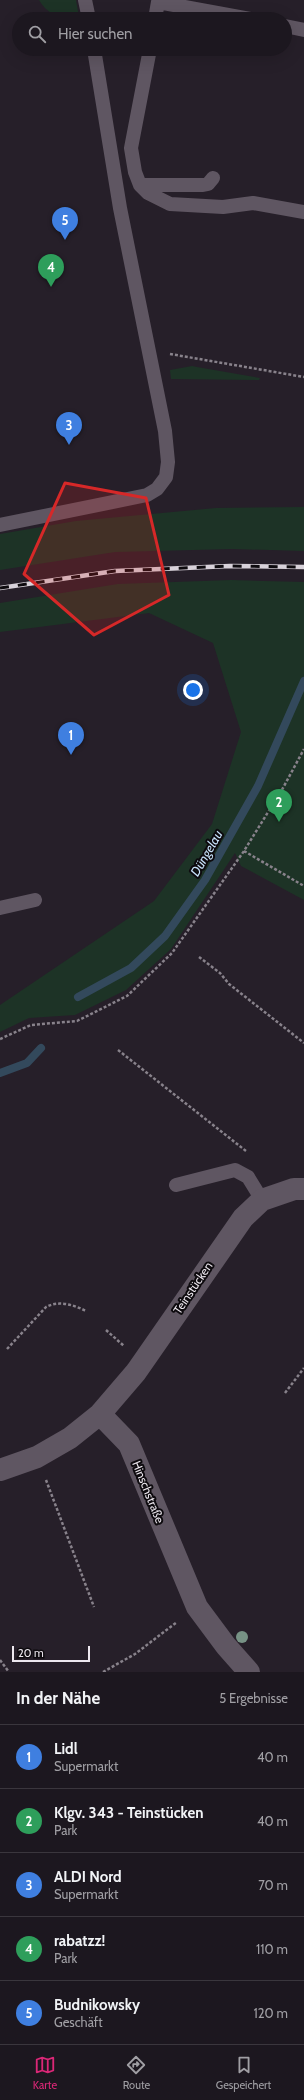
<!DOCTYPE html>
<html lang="de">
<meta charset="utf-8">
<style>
body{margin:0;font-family:Cabin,sans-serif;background:#29242c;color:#f1f3f6}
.scale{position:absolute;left:12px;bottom:10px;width:78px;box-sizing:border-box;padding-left:4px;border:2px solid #ede8ef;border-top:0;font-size:11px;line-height:14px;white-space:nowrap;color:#ede8ef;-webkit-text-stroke:3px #0d0a0e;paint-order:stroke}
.you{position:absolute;left:193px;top:690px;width:14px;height:14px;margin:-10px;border:3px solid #fff;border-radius:50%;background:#1a73e8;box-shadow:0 0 0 6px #1a73e833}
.badge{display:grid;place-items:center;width:26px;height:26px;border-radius:50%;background:#db2777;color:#fff;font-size:13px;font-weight:700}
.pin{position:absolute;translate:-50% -33px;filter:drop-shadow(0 1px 2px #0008)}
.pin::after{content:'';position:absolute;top:21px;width:14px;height:12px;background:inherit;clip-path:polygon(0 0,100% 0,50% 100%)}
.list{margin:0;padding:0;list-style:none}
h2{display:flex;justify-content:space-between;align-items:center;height:52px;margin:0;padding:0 16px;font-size:17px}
h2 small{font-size:13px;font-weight:400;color:#a09fa4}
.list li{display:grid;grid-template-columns:26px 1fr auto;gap:12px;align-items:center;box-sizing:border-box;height:64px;padding:0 16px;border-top:1px solid #3a363d}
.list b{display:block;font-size:15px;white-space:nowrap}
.list p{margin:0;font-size:13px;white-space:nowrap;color:#a09fa4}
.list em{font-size:13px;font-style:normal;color:#a09fa4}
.icon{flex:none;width:22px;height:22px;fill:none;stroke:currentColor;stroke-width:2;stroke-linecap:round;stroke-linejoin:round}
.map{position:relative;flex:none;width:304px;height:1672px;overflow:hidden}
.search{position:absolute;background:#1c171f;box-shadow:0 4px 16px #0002;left:12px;right:12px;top:12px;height:44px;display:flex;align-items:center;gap:10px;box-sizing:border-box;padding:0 14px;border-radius:22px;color:#a09fa4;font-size:15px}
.sheet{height:372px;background:#1c171f}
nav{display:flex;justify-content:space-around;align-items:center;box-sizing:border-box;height:56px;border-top:1px solid #3a363d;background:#1c171f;font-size:11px;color:#a09fa4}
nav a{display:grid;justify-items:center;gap:2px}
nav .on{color:#db2777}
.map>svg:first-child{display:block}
.green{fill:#1d3326}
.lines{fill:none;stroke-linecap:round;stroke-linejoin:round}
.stream{stroke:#33495c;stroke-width:8}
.path{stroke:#88828b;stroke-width:2.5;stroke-dasharray:3 2;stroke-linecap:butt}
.lane{stroke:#5f5662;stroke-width:14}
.street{stroke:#5f5662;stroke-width:22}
.rail-casing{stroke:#d8d2da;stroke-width:4.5}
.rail{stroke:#0d0a0e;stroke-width:3;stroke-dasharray:9;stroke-linecap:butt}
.tree{fill:#779285}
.marked{fill:#d62828;fill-opacity:0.2;stroke:#d62828;stroke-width:3;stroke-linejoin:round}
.labels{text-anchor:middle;stroke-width:4;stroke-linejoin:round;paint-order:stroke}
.street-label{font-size:12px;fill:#ede8ef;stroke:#0d0a0e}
.water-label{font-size:13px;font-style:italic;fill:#c8e3fb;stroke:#0d0a0e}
</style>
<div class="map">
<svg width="304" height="1672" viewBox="0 0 304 1672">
<rect width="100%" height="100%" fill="#261f29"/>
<!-- green -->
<path class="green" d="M39,0H76L79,17C62,19 48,16 39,0Z
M192,366L197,367L260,378L259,380L171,379L170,370Z
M304,507V551L232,549L115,552L0,570V534L76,521L216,508Z
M231,580L304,582V900L241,866L235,853L171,949L126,990L75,1015L29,1018L0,1032V1005L154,901L212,824L241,732L213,643L149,613L0,632V603L118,584Z"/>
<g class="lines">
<!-- stream -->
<path class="stream" d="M78,997L131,968L165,936L205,880L258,786L304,681
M0,1073L27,1063L41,1048"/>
<!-- path -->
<path class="path" d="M170,354L304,377
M244,851L304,886
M199,957L220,973L229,984L304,1043
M0,1039L31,1025L77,1021L127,996L172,953L244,851L283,788L304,749
M118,1050L246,1151
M106,1330L124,1346
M7,1349L46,1307C59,1300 74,1305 86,1311
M285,1393L304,1368
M46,1480L94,1607
M0,1660L9,1672
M103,1672L135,1654L177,1622"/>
<!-- lane -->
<path class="lane" d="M85,0L89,19
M155,19L158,2L250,19
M285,26L304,30
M150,49L131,148L135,172L140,185L148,193L170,204L223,207L253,203L304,212
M140,185H203L208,184L213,178
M0,525L147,495L157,489L166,477L168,462L165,431L120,208L94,49
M0,908L35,900
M176,1185L235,1170L248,1177L262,1200"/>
<!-- street -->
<path class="street" d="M100,1414L129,1444L197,1607L226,1646L249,1672
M0,1470L37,1457L70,1438L100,1414L136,1372L243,1218L262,1200L294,1189H304"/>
<!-- rail casing -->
<g class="rail-casing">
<path id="rail" d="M0,588L115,571L230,566L304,567"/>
</g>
<!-- rail -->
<use href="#rail" class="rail"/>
</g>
<!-- trees -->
<circle class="tree" cx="242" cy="1637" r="6"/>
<!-- marked area -->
<path class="marked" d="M65,483L146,498L169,595L94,635L24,574Z"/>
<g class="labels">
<!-- street labels -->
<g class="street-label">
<text transform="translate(193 1288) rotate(-56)" y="4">Teinstücken</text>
<text transform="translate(148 1492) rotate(68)" y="4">Hinschstraße</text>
</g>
<!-- water labels -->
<g class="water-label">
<text transform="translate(206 853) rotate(-60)" y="5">Düngelau</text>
</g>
</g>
</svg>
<div class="scale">20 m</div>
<div class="you"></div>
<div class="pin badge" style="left:71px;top:755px;background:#3f7fe0">1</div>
<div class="pin badge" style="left:279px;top:822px;background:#2e9e5b">2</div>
<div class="pin badge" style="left:69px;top:445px;background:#3f7fe0">3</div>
<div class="pin badge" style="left:51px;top:287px;background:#2e9e5b">4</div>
<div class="pin badge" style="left:65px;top:240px;background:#3f7fe0">5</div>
<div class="search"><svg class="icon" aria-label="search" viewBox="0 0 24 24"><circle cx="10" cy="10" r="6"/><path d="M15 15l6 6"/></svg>Hier suchen</div>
</div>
<section class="sheet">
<h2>In der Nähe<small>5 Ergebnisse</small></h2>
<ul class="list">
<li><span class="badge" style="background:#3f7fe0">1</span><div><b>Lidl</b><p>Supermarkt</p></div><em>40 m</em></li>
<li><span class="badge" style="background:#2e9e5b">2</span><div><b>Klgv. 343 - Teinstücken</b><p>Park</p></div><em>40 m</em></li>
<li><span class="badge" style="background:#3f7fe0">3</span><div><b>ALDI Nord</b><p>Supermarkt</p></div><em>70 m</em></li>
<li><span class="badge" style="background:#2e9e5b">4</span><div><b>rabatzz!</b><p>Park</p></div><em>110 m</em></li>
<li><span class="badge" style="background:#3f7fe0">5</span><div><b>Budnikowsky</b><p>Geschäft</p></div><em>120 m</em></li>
</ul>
</section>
<nav>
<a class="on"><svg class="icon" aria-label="map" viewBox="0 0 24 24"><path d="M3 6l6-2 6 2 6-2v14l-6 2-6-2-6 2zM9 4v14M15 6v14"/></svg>Karte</a>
<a><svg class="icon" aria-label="directions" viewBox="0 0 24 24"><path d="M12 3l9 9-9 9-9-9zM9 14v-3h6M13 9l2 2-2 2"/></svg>Route</a>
<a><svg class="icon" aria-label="saved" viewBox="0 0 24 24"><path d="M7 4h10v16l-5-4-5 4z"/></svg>Gespeichert</a>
</nav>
